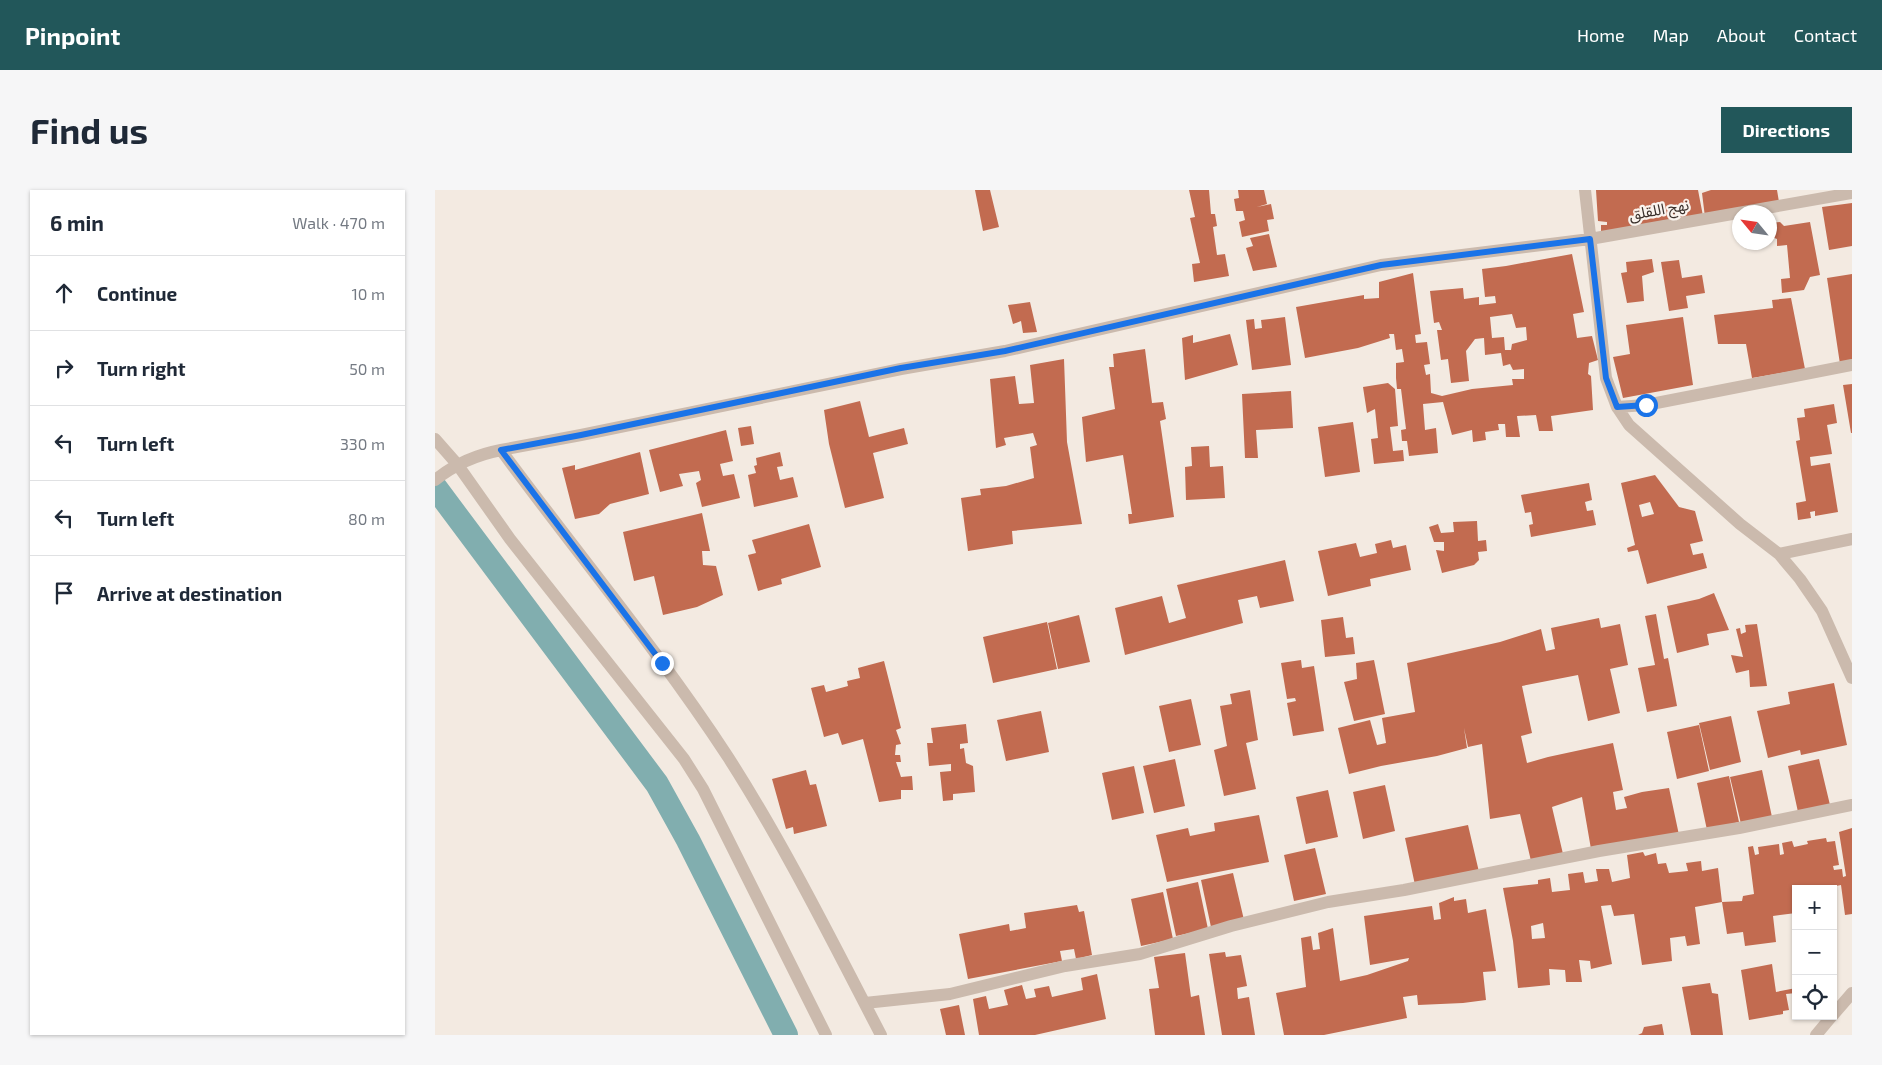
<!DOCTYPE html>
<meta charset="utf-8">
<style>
body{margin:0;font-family:"Exo 2","Noto Sans Arabic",sans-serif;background:#f6f6f7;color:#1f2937}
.controls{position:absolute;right:15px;bottom:15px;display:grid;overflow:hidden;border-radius:0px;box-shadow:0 1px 4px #0004}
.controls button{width:45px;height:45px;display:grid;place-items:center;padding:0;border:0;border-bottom:1px solid #e0e1e3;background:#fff;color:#1f2937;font:25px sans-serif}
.compass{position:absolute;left:1297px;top:15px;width:45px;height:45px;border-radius:50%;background:#fff;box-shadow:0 1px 4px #0004;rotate:299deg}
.stop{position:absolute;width:15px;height:15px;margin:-11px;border:4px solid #1a73e8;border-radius:50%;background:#fff}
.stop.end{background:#1a73e8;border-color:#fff;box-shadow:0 1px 5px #0008}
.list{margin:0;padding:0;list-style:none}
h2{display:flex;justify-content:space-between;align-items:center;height:65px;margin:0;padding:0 20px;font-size:21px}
h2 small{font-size:16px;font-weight:400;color:#747a83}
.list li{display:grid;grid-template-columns:32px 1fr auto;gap:15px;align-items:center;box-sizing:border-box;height:75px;padding:0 20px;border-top:1px solid #e0e1e3}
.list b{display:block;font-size:19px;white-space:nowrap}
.list em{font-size:16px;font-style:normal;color:#747a83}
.icon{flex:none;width:28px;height:28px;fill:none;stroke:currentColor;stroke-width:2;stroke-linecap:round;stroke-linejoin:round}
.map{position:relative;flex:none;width:1417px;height:845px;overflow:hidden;border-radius:0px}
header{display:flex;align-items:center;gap:30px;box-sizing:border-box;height:70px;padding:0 25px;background:#22575a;color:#fff}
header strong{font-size:24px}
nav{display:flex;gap:28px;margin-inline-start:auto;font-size:18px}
.intro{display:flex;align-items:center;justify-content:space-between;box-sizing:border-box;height:120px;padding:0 30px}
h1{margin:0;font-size:35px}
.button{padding:12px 22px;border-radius:0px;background:#22575a;color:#fff;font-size:18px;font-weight:700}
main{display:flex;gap:30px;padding:0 30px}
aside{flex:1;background:#fff;border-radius:0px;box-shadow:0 1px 4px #0004}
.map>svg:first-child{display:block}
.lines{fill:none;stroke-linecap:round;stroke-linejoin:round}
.canal{stroke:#81aeaf;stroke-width:24}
.building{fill:#c26b50;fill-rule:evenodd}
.minor{stroke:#cbbaad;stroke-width:12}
.route{stroke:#1a73e8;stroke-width:6}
.labels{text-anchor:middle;stroke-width:4.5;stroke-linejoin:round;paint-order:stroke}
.street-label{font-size:15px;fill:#3a302b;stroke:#faf4ee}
</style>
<header>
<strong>Pinpoint</strong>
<nav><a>Home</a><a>Map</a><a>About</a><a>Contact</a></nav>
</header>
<div class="intro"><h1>Find us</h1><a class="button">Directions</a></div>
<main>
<aside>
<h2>6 min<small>Walk · 470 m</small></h2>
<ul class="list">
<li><svg class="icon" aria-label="ahead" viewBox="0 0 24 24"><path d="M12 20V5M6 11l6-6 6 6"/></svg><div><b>Continue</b></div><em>10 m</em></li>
<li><svg class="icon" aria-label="right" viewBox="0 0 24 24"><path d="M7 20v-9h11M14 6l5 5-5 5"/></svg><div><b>Turn right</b></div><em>50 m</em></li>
<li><svg class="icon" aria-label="left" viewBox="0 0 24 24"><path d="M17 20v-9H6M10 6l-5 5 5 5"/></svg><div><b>Turn left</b></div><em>330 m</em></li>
<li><svg class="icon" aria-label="left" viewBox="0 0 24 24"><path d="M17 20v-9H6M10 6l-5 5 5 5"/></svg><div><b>Turn left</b></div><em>80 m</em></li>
<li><svg class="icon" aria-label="arrive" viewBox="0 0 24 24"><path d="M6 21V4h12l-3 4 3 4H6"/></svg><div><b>Arrive at destination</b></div></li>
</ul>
</aside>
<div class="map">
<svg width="1417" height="845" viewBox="0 0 1417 845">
<rect width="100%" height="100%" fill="#f3eae1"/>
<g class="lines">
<!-- canal -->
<path class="canal" d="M0,297L222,594L253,650L351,845"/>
</g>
<!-- building -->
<path class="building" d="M540,0H555L564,37L548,41Z
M754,0H774L776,24H780L782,36L778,37L782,65L790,64L794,86L759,92L757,74L765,73L755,28L760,27Z
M803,0H829L832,14L822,17L836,14L839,29L832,30L834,41L807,47L804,32L810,30L808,21H801L799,9L804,8Z
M1161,0H1263L1268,26L1166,42V35H1172V32L1163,31Z
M1276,0H1342L1344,12L1270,27L1267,3Z
M1417,13V56L1394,60L1387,17Z
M1345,32L1349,36L1375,32L1385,85L1375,87L1369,100L1347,103L1346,89L1355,88L1352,55L1342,56V49L1334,46V33Z
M834,44L842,77L818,81L811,58L818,56L815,48Z
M1137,64L1149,122L1138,124L1142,148L1157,146L1163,170L1154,173L1153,184L1156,186L1158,220L1116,226L1118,241H1104L1101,225L1082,226L1085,247H1071L1070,234H1063L1064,240L1050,242L1051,250L1038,252L1037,240L1017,245L1008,212L988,214L990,240L1001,238L1003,263L974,266L972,251H967L966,240L971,239L966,199H962L961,188V173L969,172L967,159L961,160L959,144H954L955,148L923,158L870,168L861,117L929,105V109L944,108V92L978,83L986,144L980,145L981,153L992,152L995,174L989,175L991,185L995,184L996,203L1007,206L1037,199L1078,195L1077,189H1089V179L1078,180L1075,174L1068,176L1066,163L1050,165L1049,148L1040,149L1031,161L1034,191L1016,193L1013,169L1006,170L1002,140H1007L1004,132L999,133L995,101L1028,98L1029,109L1044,107V115L1061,113L1060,106L1050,107L1047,79L1071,76ZM1077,124L1081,138L1091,137L1092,150L1077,154L1076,160H1070L1069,147L1057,148L1055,127Z
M1217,69L1219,82L1207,86L1209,111L1192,113L1186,83L1192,82L1191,72Z
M1244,70L1247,88L1267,85L1270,103L1251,106L1253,118L1234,121L1226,72Z
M1417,84V172L1405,174L1392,88Z
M1356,108L1370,179L1317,188L1311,154H1283L1279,125L1338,118L1337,110Z
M595,112L602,142L588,143L586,131L578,134L573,115Z
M850,127L856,175L817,180L811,130L819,129L820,139L827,138L826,130Z
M1248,127L1258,195L1188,208L1178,167L1195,164L1191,135Z
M795,144L803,175L750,190L747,148L758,145V153Z
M710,159L717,213L728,212L731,229L725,231L739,327L694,334L693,324H697L688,265L651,272L647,227L680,219L674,177H679L678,164Z
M629,169L632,252L647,334L577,341L578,354L533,361L526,308L546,305L545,299L571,296L599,288L595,257L602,255L598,243L569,248L571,255L561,258L555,189L580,186L584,214L599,213L595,175Z
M953,193L960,199L963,236L955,237L958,261L968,260L969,271L939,274L936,249L943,248L940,219L932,223L928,197Z
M1417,194V243H1416L1408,195Z
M856,201L858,238L821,240L823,268H810L807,204Z
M425,211L434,247L469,238L473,254L438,263L449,308L410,318L394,254L389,220Z
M1399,214L1402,233L1392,235L1397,264L1375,267L1376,276L1395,273L1403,322L1380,326V321L1375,322L1376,328L1363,330L1361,313L1371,311L1361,251L1365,250L1362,228L1370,227L1369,219Z
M918,232L925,282L890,287L883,237Z
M316,236L319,254L306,256L303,238Z
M291,240L298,271L285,274L288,286L299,284L305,308L267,317L261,293L266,290L264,281L244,284L248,296L225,302L214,260Z
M774,256L775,277L788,276L790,308L751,310L750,277L757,276L756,257Z
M205,262L214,304L175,314L164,324L140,329L127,278L140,275V280Z
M345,262L348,276L342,277L345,290L358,287L363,307L319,317L313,285L321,283L319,276L322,275L321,268Z
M1220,285L1244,317L1260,321L1268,351L1255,354L1258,365L1268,363L1272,378L1212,394L1203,360L1193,362L1192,358L1200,355L1186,293ZM1215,312L1219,324L1207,327L1204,315Z
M1154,293L1157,310L1150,312L1152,321L1158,320L1161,335L1096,347L1094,335L1098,334L1096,322L1090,323L1086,305Z
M267,323L275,361H267L268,375L281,376L288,405L262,417L228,425L219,386L199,391L188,342Z
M1042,331L1043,351L1051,350L1052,361L1043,362L1044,370L1039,375L1007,383L1001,360L1009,361V352H999L994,337L1003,334L1006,343L1019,342L1018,332Z
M374,334L386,377L346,389L347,394L323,401L313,365L321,363L317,350Z
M956,350L958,358L971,355L976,380L935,389L936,396L893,406L883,361L921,353L925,367L942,363L940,354Z
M850,370L859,411L825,418L822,406L803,410L808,433L690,465L680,418L727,406L734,433L751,428L742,395Z
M1279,403L1294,440L1272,444L1274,455L1242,463L1232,416L1264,409Z
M1221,424L1229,469L1233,468L1242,516L1212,522L1203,478L1220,475L1210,426Z
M644,425L655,472L623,479L613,433Z
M908,427L911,448L918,447L920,464L890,467L886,430Z
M1164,428L1166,438L1185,434L1193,475L1175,479L1185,523L1153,531L1143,485L1087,496L1097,543L1086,546L1092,573L1113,567L1178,553L1188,600L1178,602L1181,620L1192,618L1189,607L1207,602L1234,598L1244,645L1156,659L1147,607L1117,617L1128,664L1096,671L1085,624L1055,629L1047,554L1033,557L1029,538L1032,558L1002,566L946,576L914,584L903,538L935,530L942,555L951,553L947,528L980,522L972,473L1065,452L1106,439L1111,461L1120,459L1116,438Z
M612,432L622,479L558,493L548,447Z
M1322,434L1332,496L1315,497L1314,480L1301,483L1296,465L1308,467L1301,439L1305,438L1306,444L1311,442L1310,435Z
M866,470L867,478L879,476L889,541L858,546L852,513L861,511L860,508L852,509L846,473Z
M939,470L950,524L919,531L909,492L922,489L921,473Z
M449,471L466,538L461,540L466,554L461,555L460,565H465L466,572H461L466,587L477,586L478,600H466V609L444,612L428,549L407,555L403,543L389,547L376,498L389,495L391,502L413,496L412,491L425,488L423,478Z
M1399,493L1412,555L1366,565L1365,560L1333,568L1322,521L1355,514L1353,502Z
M815,500L823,550L811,553L821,599L789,606L779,560L792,556L785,516L797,514L795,504Z
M756,509L766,555L734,562L724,516Z
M606,521L614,562L571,571L562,530Z
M1296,526L1306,572L1275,580L1264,533Z
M531,534L533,553L525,554V559L529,558L531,573L538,576L540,602L518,604V610L508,611L505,582L516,581V574L494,576L492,553H498L496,538Z
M1264,535L1274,581L1242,589L1232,542Z
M740,569L750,616L719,623L708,576Z
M1384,569L1395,615L1363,622L1353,576Z
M699,576L709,623L677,630L667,583Z
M371,580L375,595L381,594L392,636L359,644L358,637L351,639L337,589Z
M1327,580L1337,627L1306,634L1295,587Z
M1294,586L1304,632L1272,640L1262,593Z
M950,595L960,641L928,649L918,602Z
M893,600L903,647L871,654L861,607Z
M824,625L834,672L732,692L721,645L753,638L755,646L780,641L779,633Z
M1033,635L1044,682L980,695L970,648Z
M1417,638V724L1410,725L1406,695L1385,699H1361V723L1338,726L1341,752L1310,756L1308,742L1292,744L1287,712L1260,717L1265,754L1252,756L1250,746L1235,748L1237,771L1207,775L1199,724L1179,726L1176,715L1166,716L1177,774L1156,779L1155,771L1144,770L1147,792H1131L1130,780L1114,779L1115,795L1083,798L1078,751L1068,698L1103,694V690L1115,688L1117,702L1135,700L1133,684L1148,682L1150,693L1163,691L1161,679H1174L1177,692L1195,688L1192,665L1208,662L1210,666L1221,663L1223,674L1231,673L1234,683L1253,681L1251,673L1266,671L1267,681L1283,678L1287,712L1307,711L1308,706L1319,704L1313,657L1318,656L1320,665L1324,664L1323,657L1344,654L1345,665L1349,664L1347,653L1357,651L1359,657L1373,654L1372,651L1391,648L1392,652L1400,651L1404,675L1398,676L1399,680L1407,679L1408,687L1411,686L1404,642ZM1108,733L1110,748L1097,749L1096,736Z
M880,658L891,704L859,711L849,665Z
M798,683L809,730L776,737L766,690Z
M763,692L773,739L741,746L731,699Z
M728,702L738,749L706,756L696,709Z
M1019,707V711L1031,709L1033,723L1051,719L1061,781L1048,782L1051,810L1028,813L983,815L982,805L968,807L972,828L889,845H849L841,803L871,797L866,748L876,746L878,760L885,759L883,743L898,738L905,791L932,785L973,771L974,768L935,775L929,726L997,716L999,730L1006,729L1004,713Z
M642,715L644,722L649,721L657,765L641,769L639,759L625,761L627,771L533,789L524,744L574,734L575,741L591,738L589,723Z
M790,762L791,767L806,765L812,796L802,798L803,809L814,807L820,845H787L774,764Z
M750,763L756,807L764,805L770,845H720L714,799L724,798L719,767Z
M1337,774L1341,802L1361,798V803L1351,804L1354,820L1348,821V824L1314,830L1306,780Z
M662,784L671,829L600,845H544L538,809L551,806L554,819L573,815L569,800L587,795L591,809L601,807L599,799L614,796L617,807L648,800L646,788Z
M1275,793L1277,803L1283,804L1288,845H1256L1247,797Z
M524,815L530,845H511L505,819Z
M1227,834L1229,845H1203L1207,843L1209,837Z"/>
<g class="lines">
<!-- minor -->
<path class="minor" d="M1150,0L1171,188L1182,217L1211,215L1417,175
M1182,217L1194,235L1305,334L1344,364L1365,389L1387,421L1417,488
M0,249L22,274L75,349L249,569L268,599L391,845
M66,260L146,245L466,179L570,161L946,75L1155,49L1417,3
M0,290C20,274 40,265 66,260C141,362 223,460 293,567C350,656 397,751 446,845
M1344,364L1417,349
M430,813L515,804L630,776L705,764L796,736L893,712L969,700L1164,661L1304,638L1417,615
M1398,825L1417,803
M1381,845L1397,826"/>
</g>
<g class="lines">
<!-- route -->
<path class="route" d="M227,473L66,260L146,245L466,178L570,161L946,75L1155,49L1171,188L1182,217L1211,215"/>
</g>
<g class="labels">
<!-- street labels -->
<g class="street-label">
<text transform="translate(1224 20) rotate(-10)" y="5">نهج اللقلق</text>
</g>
</g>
</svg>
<div class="controls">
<button>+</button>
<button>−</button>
<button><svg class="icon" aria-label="locate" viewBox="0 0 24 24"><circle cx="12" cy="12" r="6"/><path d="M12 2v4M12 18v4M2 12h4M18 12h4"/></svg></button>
</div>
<svg class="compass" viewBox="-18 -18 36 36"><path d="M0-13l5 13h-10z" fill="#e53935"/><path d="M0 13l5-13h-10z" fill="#747a83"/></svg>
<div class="stop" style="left:1211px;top:215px"></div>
<div class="stop end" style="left:227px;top:473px"></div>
</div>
</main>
